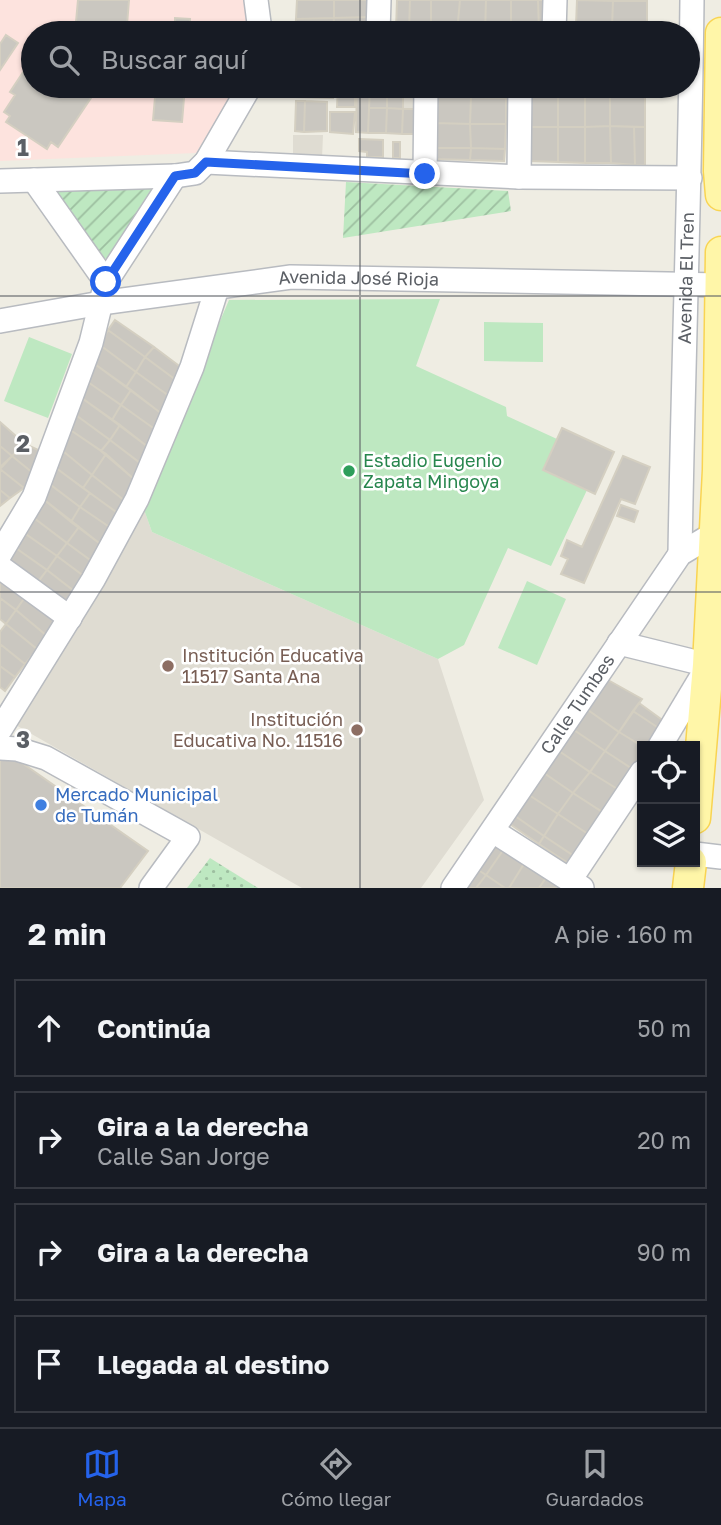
<!DOCTYPE html>
<html lang="es">
<meta charset="utf-8">
<style>
body{margin:0;font-family:"Golos Text",sans-serif;background:#20242c;color:#f1f3f6}
.controls{position:absolute;right:21px;bottom:21px;display:grid;overflow:hidden;border-radius:0px;box-shadow:0 2px 5px #0004}
.controls button{width:63px;height:63px;display:grid;place-items:center;padding:0;border:0;border-bottom:2px solid #363941;background:#171b24;color:#f1f3f6;font:35px sans-serif}
.stop{position:absolute;width:21px;height:21px;margin:-16px;border:5px solid #2563eb;border-radius:50%;background:#fff}
.stop.end{background:#2563eb;border-color:#fff;box-shadow:0 2px 7px #0008}
.list{margin:0;padding:0;list-style:none}
h2{display:flex;justify-content:space-between;align-items:center;height:91px;margin:0;padding:0 28px;font-size:30px}
h2 small{font-size:23px;font-weight:400;color:#9ea1a6}
.list li{display:grid;grid-template-columns:46px 1fr auto;gap:21px;align-items:center;box-sizing:border-box;height:98px;margin:0 14px 14px;padding:0 14px;border:2px solid #363941;border-radius:0px}
.list b{display:block;font-size:26px;white-space:nowrap}
.list p{margin:0;font-size:23px;white-space:nowrap;color:#9ea1a6}
.list em{font-size:23px;font-style:normal;color:#9ea1a6}
.icon{flex:none;width:38px;height:38px;fill:none;stroke:currentColor;stroke-width:2;stroke-linecap:round;stroke-linejoin:round}
.map{position:relative;flex:none;width:721px;height:888px;overflow:hidden}
.search{position:absolute;background:#171b24;box-shadow:0 2px 5px #0004;left:21px;right:21px;top:21px;height:77px;display:flex;align-items:center;gap:18px;box-sizing:border-box;padding:0 24px;border-radius:38px;color:#9ea1a6;font-size:26px}
.sheet{height:539px;background:#171b24}
nav{display:flex;justify-content:space-around;align-items:center;box-sizing:border-box;height:98px;border-top:2px solid #363941;background:#171b24;font-size:19px;color:#9ea1a6}
nav a{display:grid;justify-items:center;gap:4px}
nav .on{color:#2563eb}
.map>svg:first-child{display:block}
.education{fill:#dfdcd2}
.medical{fill:#fde3de}
.grass{fill:#bee8c1}
.park{fill:url(#park-dots)}
.garden{fill:url(#garden-furrows)}
.building{fill:#cac7c0;stroke:#d4cfc1;stroke-width:2}
.lines{fill:none;stroke-linecap:round;stroke-linejoin:round}
.minor-casing{stroke:#b8bbc0;stroke-width:26}
.major-casing{stroke:#f9d452;stroke-width:33}
.minor{stroke:#fff;stroke-width:23}
.major{stroke:#fff6a8;stroke-width:30}
.route{stroke:#2563eb;stroke-width:9}
.grid{fill:none;stroke:#5b5f65;stroke-width:2;stroke-opacity:0.55}
.leisure-dot{fill:#2e9e5b;stroke:#fff;stroke-width:2.5}
.education-dot{fill:#8d6e63;stroke:#fff;stroke-width:2.5}
.shop-dot{fill:#3f7fe0;stroke:#fff;stroke-width:2.5}
.labels{text-anchor:middle;stroke-width:5;stroke-linejoin:round;paint-order:stroke}
.street-label{font-size:18px;fill:#5b5f65;stroke:#fff}
.leisure-label{font-size:18px;fill:#27864d;stroke:#fff;text-anchor:start}
.education-label{font-size:18px;fill:#785e54;stroke:#fff;text-anchor:start}
.shop-label{font-size:18px;fill:#366cbe;stroke:#fff;text-anchor:start}
.grid-label{font-size:23px;text-anchor:middle;font-weight:bold;fill:#5b5f65;stroke:#fff;stroke-width:5;stroke-linejoin:round;paint-order:stroke}
</style>
<div class="map">
<svg width="721" height="888" viewBox="0 0 721 888">
<defs>
<pattern id="park-dots" width="8" height="8" patternUnits="userSpaceOnUse" patternTransform="scale(1.75)"><rect width="8" height="8" fill="#bee8c1"/><path d="M2 2h.1M6 6h.1" fill="none" stroke="#9dbfa0" stroke-width="1.8" stroke-linecap="round"/></pattern>
<pattern id="garden-furrows" width="10" height="10" patternUnits="userSpaceOnUse" patternTransform="scale(1.75)"><rect width="10" height="10" fill="#bee8c1"/><path d="M-1 1l2-2M0 10L10 0M9 11l2-2" fill="none" stroke="#9dbfa0"/></pattern>
</defs>
<rect width="100%" height="100%" fill="#efede3"/>
<!-- education -->
<path class="education" d="M403,86H420L419,109H403Z
M293,135H323L322,158H293Z
M142,504L152,532L438,659L484,800L421,888H302L14,724Z"/>
<!-- medical -->
<path class="medical" d="M0,0H245L247,18L244,33H33V86H236L235,90L196,153L0,161Z"/>
<!-- grass -->
<path class="grass" d="M440,299L416,366L506,407L507,416L557,439L543,470L587,490L551,566L508,548L464,645L438,659L152,532L142,504L229,300Z
M484,322L543,323V362L484,361Z
M29,337L72,354L48,418L4,401Z
M527,581L566,599L537,665L498,648Z"/>
<!-- park -->
<path class="park" d="M210,858L258,888H187Z"/>
<!-- garden -->
<path class="garden" d="M346,182L508,191L511,211L343,238Z
M156,184L110,260L100,257L53,191Z"/>
<!-- building -->
<path class="building" d="M78,0H129L127,25L175,29V18L190,19L189,33H75Z
M297,0H334V18L296,19Z
M334,0H369V17L334,18Z
M397,0H410L409,31L396,30Z
M410,0H431V33L409,31Z
M431,0H460L457,32L431,33Z
M460,0H486L485,33L457,32Z
M486,0H511V31L485,33Z
M511,0H538L539,31H511Z
M538,0H548V31H539Z
M577,0L613,1L612,28L576,26Z
M613,1H647V28H612Z
M369,17L368,33H333L334,18Z
M334,18L333,33H295L296,19Z
M53,26L65,33H49Z
M576,26L612,28V33H576Z
M612,28H647L646,33H612Z
M6,35L18,43L0,70V44Z
M33,57V86H99L58,147L51,142L47,149L6,122L10,116L4,112L15,95L10,92Z
M156,86H185L182,122L153,120Z
M297,86H333V98L296,97Z
M338,86H355V107H337Z
M357,86H370L368,133L356,132Z
M370,86H387V108H369Z
M387,86H403V109L387,108Z
M435,86H471V97L435,96Z
M471,86H506V98L471,97Z
M575,86H610V89L575,88Z
M610,86H645V88L610,89Z
M530,91H558V127H530Z
M558,91H585V127H558Z
M585,91L610,92V126L585,127Z
M645,91V127L610,126V92Z
M435,96L471,97L470,124L435,123Z
M471,97L506,98V124H470Z
M296,101H305L304,132L295,131Z
M305,101L327,102V131L304,132Z
M369,108H387L386,133H368Z
M387,108L403,109L402,134L386,133Z
M403,109H419L418,134H402Z
M330,112H355L353,134L330,132Z
M435,123L470,124L471,148H434Z
M470,124H506L505,149L471,148Z
M610,126L611,163H585V127Z
M610,126L634,127L635,165L611,163Z
M530,127H558V162L530,161Z
M558,127H585V163L558,162Z
M634,127H645V165H635Z
M359,139L383,140V157H367V152L359,151Z
M393,142H400V158H393Z
M434,148H471L470,160L433,159Z
M471,148L505,149L504,161L470,160Z
M115,320L154,347L145,357L108,330Z
M108,330L145,357L136,372L100,345Z
M100,345L136,372L126,387L92,362Z
M154,347L182,368L176,380L145,357Z
M145,357L176,380L169,396L136,372Z
M92,362L131,390L121,405L85,380Z
M136,372L169,396L162,414L126,387Z
M85,380L121,405L112,420L79,396Z
M131,390L162,414L156,430L121,405Z
M79,396L120,425L110,440L73,413Z
M121,405L156,430L148,447L112,420Z
M73,413L110,440L101,451L66,427Z
M0,422L25,444L12,456L0,446Z
M120,425L148,447L140,463L110,440Z
M66,427L106,454L92,475L58,447Z
M562,428L614,452L595,494L543,470Z
M110,440L140,463L135,480L101,451Z
M25,444L45,453L39,478L12,456Z
M0,446L12,456L0,467Z
M58,447L92,475L83,488L52,465Z
M106,454L135,480L125,501L92,475Z
M12,456L39,478L24,488L0,469Z
M623,456L650,467L635,504L621,499L584,583L561,574L568,559L561,556L567,540L582,547Z
M52,465L90,493L80,507L47,482Z
M0,469L24,488L10,498L0,490Z
M92,475L125,501L119,514L83,488Z
M47,482L80,507L71,522L42,498Z
M0,490L10,498L0,506Z
M90,493L119,514L111,528L80,507Z
M42,498L79,527L67,543L30,515Z
M621,505L638,511L634,522L617,516Z
M80,507L111,528L103,546L71,522Z
M30,515L67,543L57,556L20,530Z
M79,527L103,546L97,565L67,543Z
M23,532L57,556L47,570L13,546Z
M67,543L97,565L89,580L57,556Z
M13,546L47,570L36,584L4,559Z
M57,556L89,580L78,594L47,570Z
M47,570L78,594L65,613L33,589Z
M0,579L25,597L16,610L0,598Z
M30,590L62,615L47,636L16,610Z
M0,598L16,610L6,624L0,619Z
M16,610L47,636L37,649L6,624Z
M6,624L37,649L25,664L0,644V632Z
M0,644L25,664L15,677L0,666Z
M0,666L15,677L5,691L0,687Z
M608,680L642,699L619,732L588,710Z
M639,703L665,722L660,729L633,711Z
M588,710L619,732L605,751L574,730Z
M633,711L660,729L650,746H642L619,732Z
M574,730L605,751L590,772L559,751Z
M619,732L642,746V758L634,770L605,751Z
M559,751L590,772L573,793L544,773Z
M605,751L634,770L619,790L590,772Z
M12,756L148,851L120,888H0V758Z
M590,772L619,790L604,813L573,793Z
M544,773L573,793L558,814L529,795Z
M573,793L604,813L588,834L558,814Z
M529,795L558,814L544,836L515,816Z
M558,814L588,834L574,856L544,836Z
M515,816L544,836L539,844L510,824Z
M544,836L574,856L568,863L539,844Z
M496,839L506,846L486,875L475,868Z
M506,846L527,859L509,888H505L486,875Z
M527,859L548,875L539,888H509Z
M475,868L486,875L476,888H462Z
M486,875L505,888H476Z
M548,875L566,888H539Z"/>
<g class="lines">
<!-- minor casing -->
<g class="minor-casing">
<g id="minor">
<path d="M256,0L259,23L257,33"/>
<path d="M378,33L379,0"/>
<path d="M554,33L555,0"/>
<path d="M206,162L519,177L690,178"/>
<path d="M425,174L426,86"/>
<path d="M519,177L520,86"/>
<path d="M34,180L106,282"/>
<path d="M0,181L175,176L195,173L206,162L250,86"/>
<path id="s1" d="M0,321L101,303L291,277L721,285"/>
<path d="M0,554L34,497L91,343L106,282L175,176"/>
<path id="s2" d="M680,554C683,369 690,185 692,0"/>
<path d="M0,567L70,618"/>
<path d="M619,643L708,665L721,666"/>
<path d="M0,730L93,580L137,499L192,367L217,288"/>
<path d="M660,746L705,671"/>
<path d="M0,748L17,749L46,758L188,837L151,888"/>
<path d="M493,831L582,888"/>
<path d="M695,854L721,857"/>
<path d="M570,880L642,772"/>
<path id="s3" d="M453,888L680,554L715,533"/>
</g>
</g>
<!-- major casing -->
<g class="major-casing">
<path id="major" d="M721,33L719,171L721,195
M695,818L708,665L718,470L721,252
M688,888L691,862"/>
</g>
<!-- minor -->
<use href="#minor" class="minor"/>
<!-- major -->
<use href="#major" class="major"/>
</g>
<g class="lines">
<!-- route -->
<path class="route" d="M106,282L175,176L195,173L206,162L425,174"/>
</g>
<!-- grid -->
<path class="grid" d="M360,0V33M360,86V888M0,296H721M0,592H721"/>
<!-- markers -->
<circle class="leisure-dot" cx="349" cy="471" r="7"/>
<g class="education-dot">
<circle cx="168" cy="666" r="7"/>
<circle cx="357" cy="730" r="7"/>
</g>
<circle class="shop-dot" cx="41" cy="805" r="7"/>
<g class="labels">
<!-- street labels -->
<g class="street-label">
<text dy="6" stroke="none"><textPath href="#s2" startOffset="276">Avenida El Tren</textPath></text>
<text dy="6" stroke="none"><textPath href="#s1" startOffset="362">Avenida José Rioja</textPath></text>
<text dy="6" stroke="none"><textPath href="#s3" startOffset="222">Calle Tumbes</textPath></text>
</g>
<!-- leisure labels -->
<g class="leisure-label">
<text x="363" y="467">Estadio Eugenio<tspan x="363" dy="21">Zapata Mingoya</tspan></text>
</g>
<!-- education labels -->
<g class="education-label">
<text x="182" y="662">Institución Educativa<tspan x="182" dy="21">11517 Santa Ana</tspan></text>
<text x="343" y="726" text-anchor="end">Institución<tspan x="343" dy="21">Educativa No. 11516</tspan></text>
</g>
<!-- shop labels -->
<g class="shop-label">
<text x="55" y="801">Mercado Municipal<tspan x="55" dy="21">de Tumán</tspan></text>
</g>
</g>
<g class="grid-label">
<text x="23" y="156">1</text>
<text x="23" y="452">2</text>
<text x="23" y="748">3</text>
</g>
</svg>
<div class="controls">
<button><svg class="icon" aria-label="locate" viewBox="0 0 24 24"><circle cx="12" cy="12" r="6"/><path d="M12 2v4M12 18v4M2 12h4M18 12h4"/></svg></button>
<button><svg class="icon" aria-label="layers" viewBox="0 0 24 24"><path d="M12 4l9 5-9 5-9-5zM3 14l9 5 9-5"/></svg></button>
</div>
<div class="stop" style="left:106px;top:282px"></div>
<div class="stop end" style="left:425px;top:174px"></div>
<div class="search"><svg class="icon" aria-label="search" viewBox="0 0 24 24"><circle cx="10" cy="10" r="6"/><path d="M15 15l6 6"/></svg>Buscar aquí</div>
</div>
<section class="sheet">
<h2>2 min<small>A pie · 160 m</small></h2>
<ul class="list">
<li><svg class="icon" aria-label="ahead" viewBox="0 0 24 24"><path d="M12 20V5M6 11l6-6 6 6"/></svg><div><b>Continúa</b></div><em>50 m</em></li>
<li><svg class="icon" aria-label="right" viewBox="0 0 24 24"><path d="M7 20v-9h11M14 6l5 5-5 5"/></svg><div><b>Gira a la derecha</b><p>Calle San Jorge</p></div><em>20 m</em></li>
<li><svg class="icon" aria-label="right" viewBox="0 0 24 24"><path d="M7 20v-9h11M14 6l5 5-5 5"/></svg><div><b>Gira a la derecha</b></div><em>90 m</em></li>
<li><svg class="icon" aria-label="arrive" viewBox="0 0 24 24"><path d="M6 21V4h12l-3 4 3 4H6"/></svg><div><b>Llegada al destino</b></div></li>
</ul>
</section>
<nav>
<a class="on"><svg class="icon" aria-label="map" viewBox="0 0 24 24"><path d="M3 6l6-2 6 2 6-2v14l-6 2-6-2-6 2zM9 4v14M15 6v14"/></svg>Mapa</a>
<a><svg class="icon" aria-label="directions" viewBox="0 0 24 24"><path d="M12 3l9 9-9 9-9-9zM9 14v-3h6M13 9l2 2-2 2"/></svg>Cómo llegar</a>
<a><svg class="icon" aria-label="saved" viewBox="0 0 24 24"><path d="M7 4h10v16l-5-4-5 4z"/></svg>Guardados</a>
</nav>
